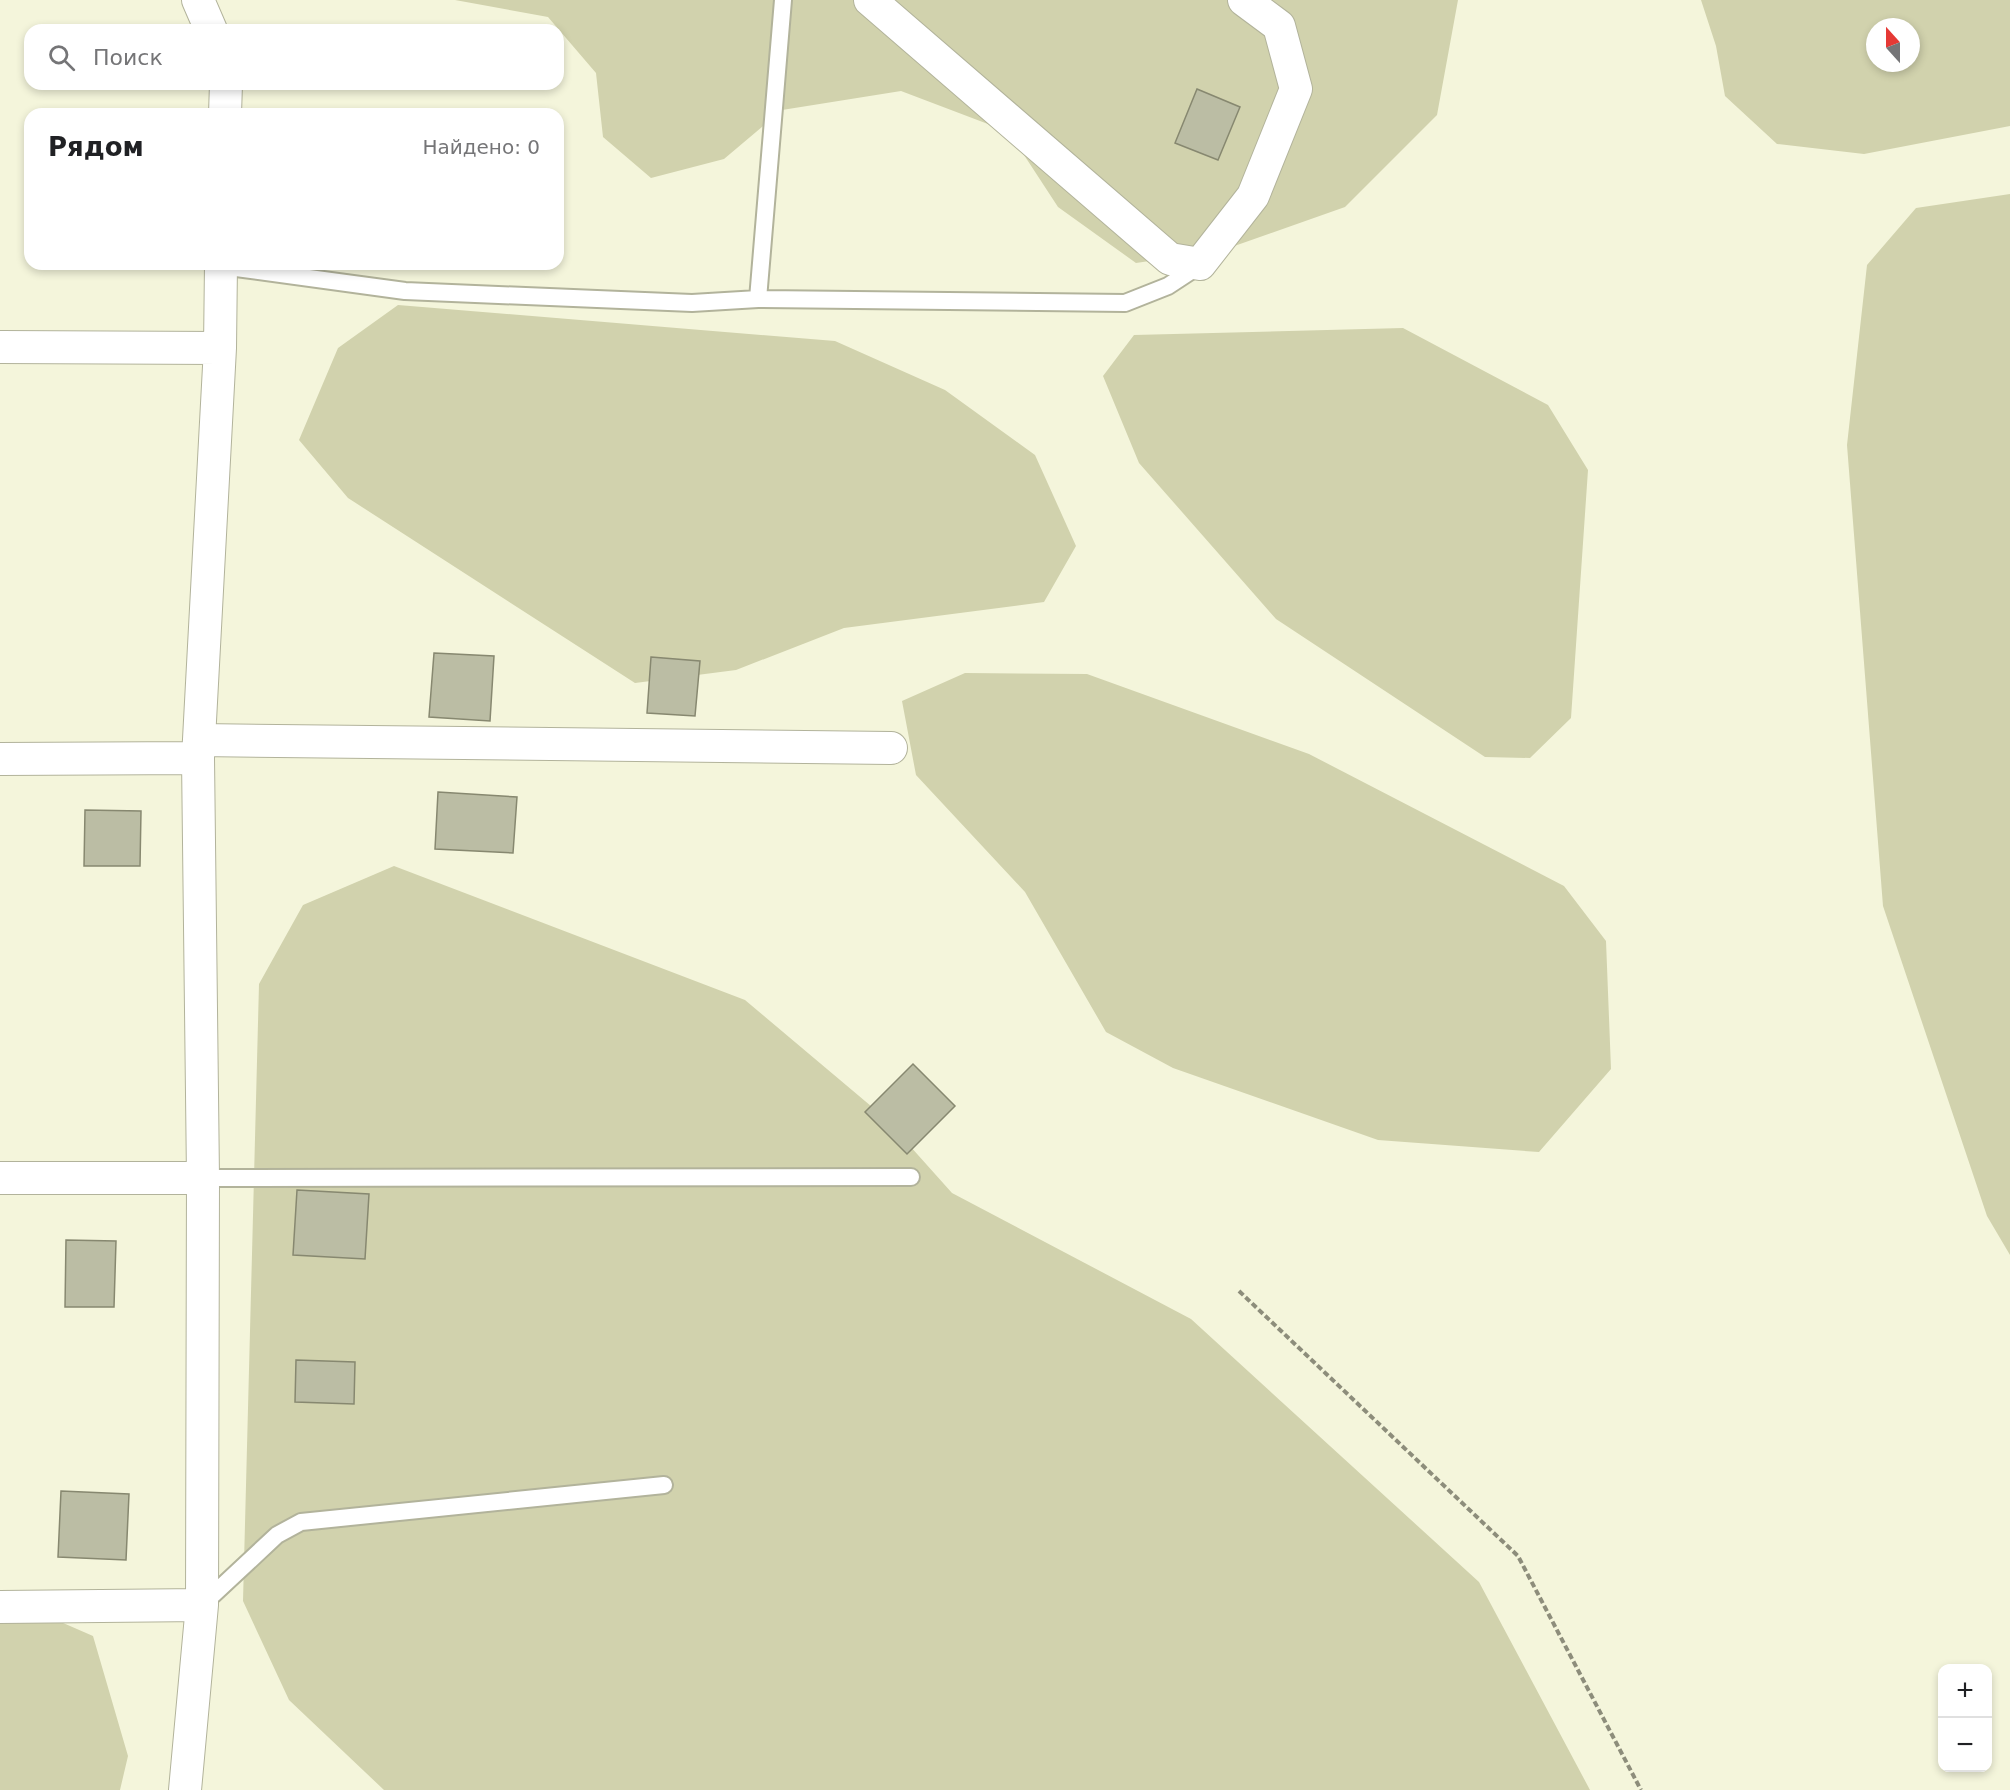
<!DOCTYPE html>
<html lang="ru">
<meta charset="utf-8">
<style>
body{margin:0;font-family:"DejaVu Sans",sans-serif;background:#f6f6f6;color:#202124}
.controls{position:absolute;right:18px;bottom:18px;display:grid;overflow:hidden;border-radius:12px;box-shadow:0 3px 9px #0003}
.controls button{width:54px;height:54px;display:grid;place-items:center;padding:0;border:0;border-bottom:2px solid #e0e0e0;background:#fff;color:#202124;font:30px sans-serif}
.compass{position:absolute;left:1866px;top:18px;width:54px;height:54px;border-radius:50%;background:#fff;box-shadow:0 3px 9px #0003;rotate:339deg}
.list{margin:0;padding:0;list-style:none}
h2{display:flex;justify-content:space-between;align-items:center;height:78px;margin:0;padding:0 24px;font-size:26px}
h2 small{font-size:20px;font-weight:400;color:#757577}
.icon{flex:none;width:33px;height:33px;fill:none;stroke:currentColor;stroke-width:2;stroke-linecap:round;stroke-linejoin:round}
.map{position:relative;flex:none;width:2010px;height:1790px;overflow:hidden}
.search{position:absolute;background:#fff;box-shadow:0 3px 9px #0003;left:24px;top:24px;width:540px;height:66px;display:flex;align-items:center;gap:15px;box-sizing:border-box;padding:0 21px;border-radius:18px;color:#757577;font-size:22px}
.panel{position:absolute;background:#fff;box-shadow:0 3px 9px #0003;left:24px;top:108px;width:540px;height:162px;border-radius:18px}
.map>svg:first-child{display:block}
.green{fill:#d1d2ad;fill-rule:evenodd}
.building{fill:#bbbda4;stroke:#878870;stroke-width:1.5}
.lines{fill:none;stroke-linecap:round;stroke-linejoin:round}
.service-casing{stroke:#b2b39b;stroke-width:20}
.minor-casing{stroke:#b2b39b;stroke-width:34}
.path{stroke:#8d8d7b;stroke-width:4;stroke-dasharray:6 3;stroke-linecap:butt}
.service{stroke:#fff;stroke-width:16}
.minor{stroke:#fff;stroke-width:32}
</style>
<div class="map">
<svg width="2010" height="1790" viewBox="0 0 2010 1790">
<rect width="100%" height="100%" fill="#f4f5db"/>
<!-- green -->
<path class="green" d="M455,0H1458L1437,115L1345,207L1223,250L1136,263L1058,207L1009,132L901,91L782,110L724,159L651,178L603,137L596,73L548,17Z
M1701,0H2010V126L1864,154L1777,144L1725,96L1716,46ZM1875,27H1911V63H1875Z
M2010,194V1255L1987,1216L1883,906L1847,445L1867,265L1916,208Z
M398,305L835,341L945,390L1035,455L1076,546L1044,602L844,628L736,670L635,683L348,498L299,440L338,348Z
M1403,328L1548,405L1588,470L1571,718L1530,758L1485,757L1276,619L1139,463L1103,376L1134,335Z
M965,673L1087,674L1309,754L1564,886L1606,941L1611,1069L1539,1152L1378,1140L1173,1068L1106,1032L1025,892L916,775L902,701Z
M394,866L745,1000L884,1117L952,1193L1191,1319L1479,1582L1590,1790H384L289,1700L243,1601L259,984L303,905Z
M0,1599H8L93,1636L128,1756L120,1790H0Z"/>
<!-- building -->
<path class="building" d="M1197,89L1240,107L1218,160L1175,143Z
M434,653L494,656L490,721L429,717Z
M651,657L700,661L695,716L647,713Z
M438,792L517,797L513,853L435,849Z
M85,810L141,811L140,866H84Z
M913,1064L955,1106L907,1154L865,1112Z
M297,1190L369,1194L365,1259L293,1255Z
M66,1240L116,1241L114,1307H65Z
M296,1360L355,1362L354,1404L295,1402Z
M61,1491L129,1494L126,1560L58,1557Z"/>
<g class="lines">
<!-- service casing -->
<g class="service-casing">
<path id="service" d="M221,266L405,291L692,303L758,299L783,0
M758,299L1125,303L1168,286L1200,265
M203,1178L911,1177
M203,1604L277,1535L301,1522L664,1485"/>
</g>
<!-- minor casing -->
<g class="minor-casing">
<path id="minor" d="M198,0L211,30
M870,0L1170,259L1200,264L1253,196L1296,89L1279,26L1244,0
M225,114L226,84
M0,347L220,348
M199,740L891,748
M0,759L198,758
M0,1178H203
M0,1607L202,1605
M185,1790L202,1605L203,1178L198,758L220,348L221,264"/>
</g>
<!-- path -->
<path class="path" d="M1239,1291L1518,1556L1641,1790"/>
<!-- service -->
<use href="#service" class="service"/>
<!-- minor -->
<use href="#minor" class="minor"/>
</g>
</svg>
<div class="controls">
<button>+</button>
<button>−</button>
</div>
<svg class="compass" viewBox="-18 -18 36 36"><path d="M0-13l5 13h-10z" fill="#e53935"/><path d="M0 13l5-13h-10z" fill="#757577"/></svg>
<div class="search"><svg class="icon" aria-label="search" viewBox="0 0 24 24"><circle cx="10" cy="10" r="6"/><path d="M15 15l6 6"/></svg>Поиск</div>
<section class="panel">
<h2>Рядом<small>Найдено: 0</small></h2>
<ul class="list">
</ul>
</section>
</div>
